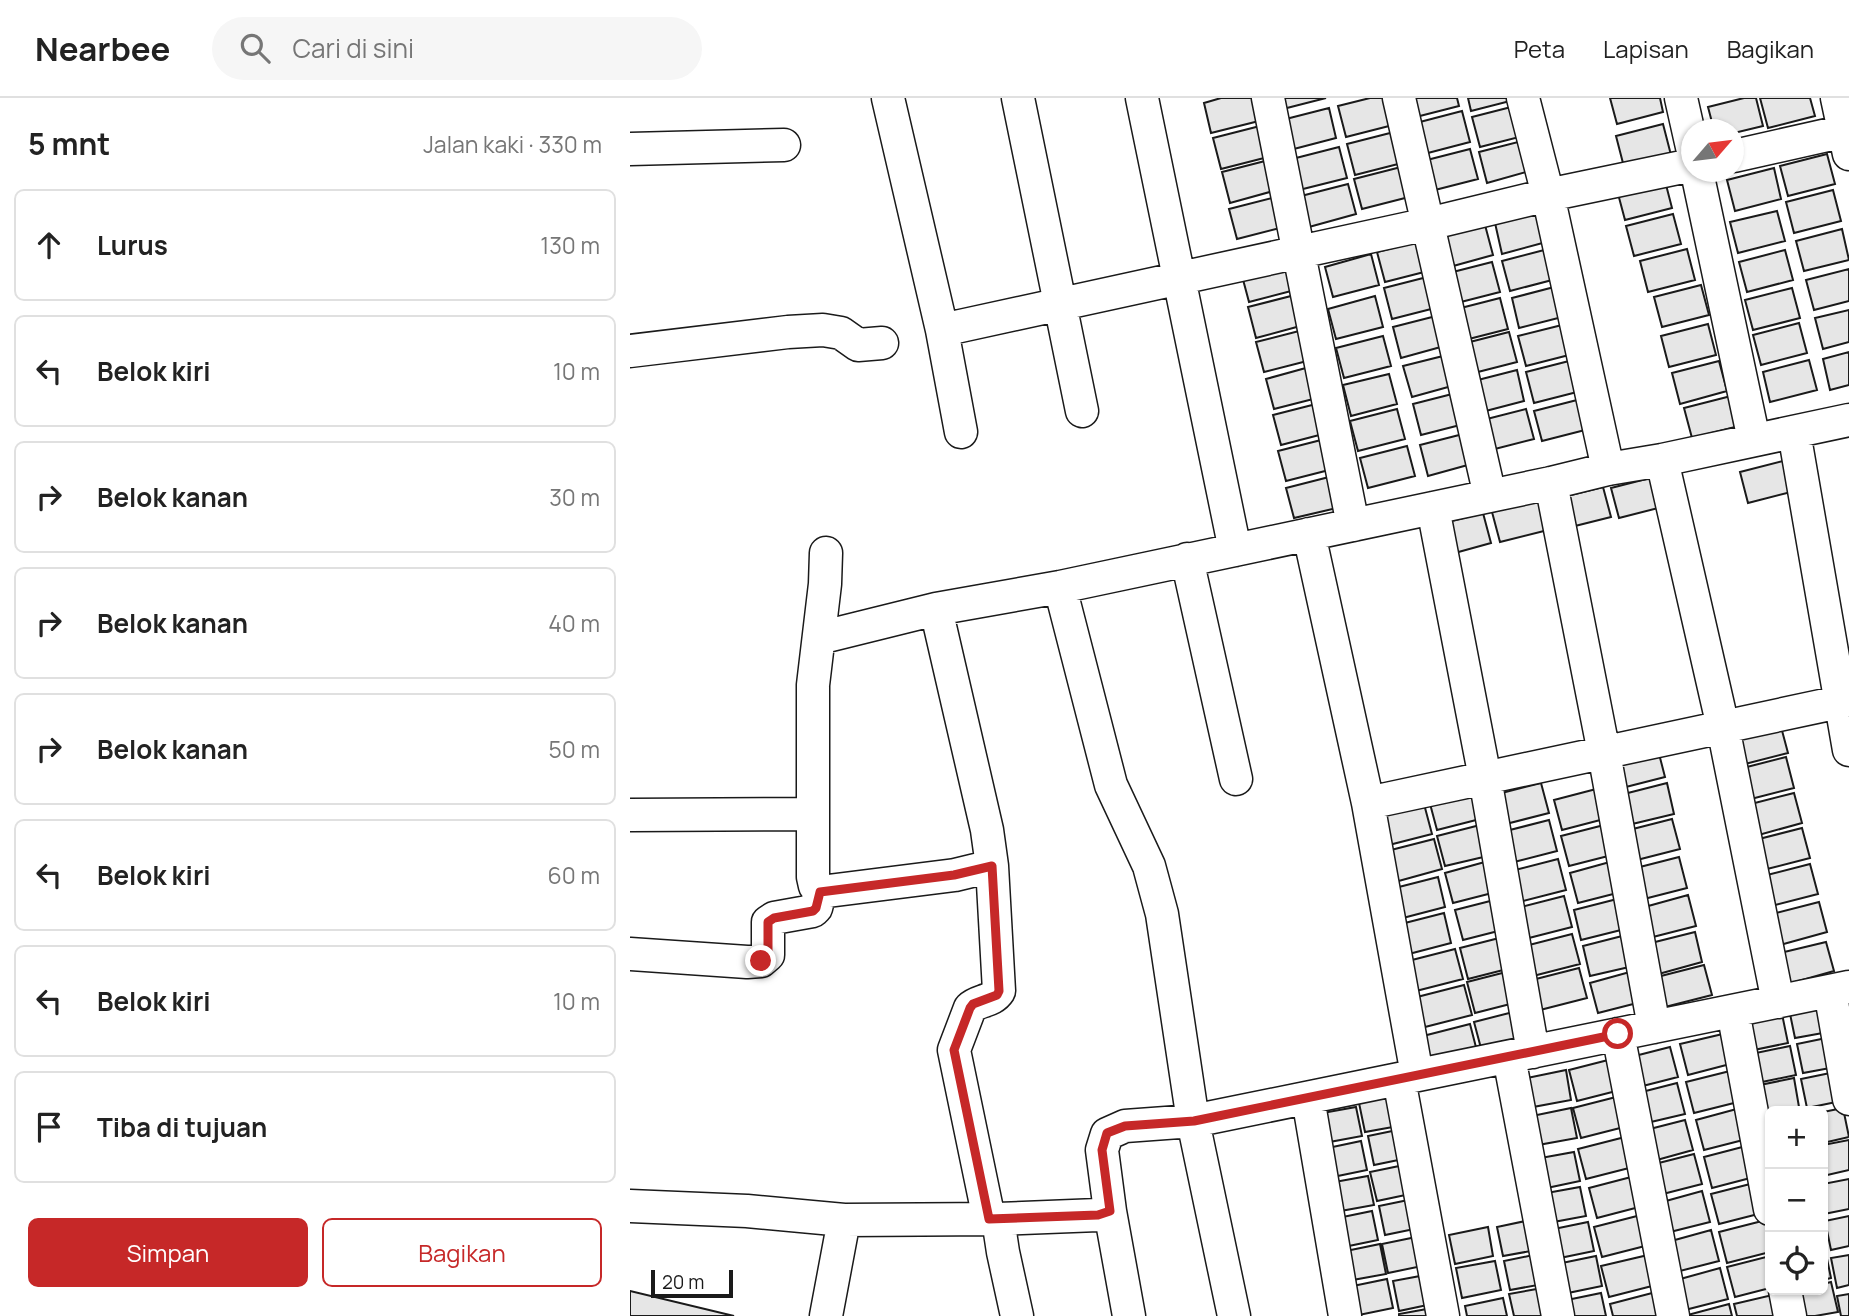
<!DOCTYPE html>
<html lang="id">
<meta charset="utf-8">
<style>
body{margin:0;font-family:Manrope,sans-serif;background:#f6f6f6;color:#222}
.controls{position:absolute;right:21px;bottom:21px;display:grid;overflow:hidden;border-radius:10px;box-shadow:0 2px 5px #0004}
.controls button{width:63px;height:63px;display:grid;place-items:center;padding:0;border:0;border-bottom:2px solid #e0e0e0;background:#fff;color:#222;font:35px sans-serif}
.compass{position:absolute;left:1051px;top:21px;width:63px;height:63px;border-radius:50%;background:#fff;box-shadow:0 2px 5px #0004;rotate:62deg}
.scale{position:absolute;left:21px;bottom:18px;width:82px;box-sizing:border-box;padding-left:7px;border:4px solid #1a1a1a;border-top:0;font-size:19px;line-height:24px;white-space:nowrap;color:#1a1a1a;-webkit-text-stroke:5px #fff;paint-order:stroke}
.stop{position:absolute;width:21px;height:21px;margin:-16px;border:5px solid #c62828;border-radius:50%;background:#fff}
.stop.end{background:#c62828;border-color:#fff;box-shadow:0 2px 7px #0008}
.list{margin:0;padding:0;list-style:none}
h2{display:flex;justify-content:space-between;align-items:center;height:91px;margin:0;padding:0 28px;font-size:30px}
h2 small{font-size:23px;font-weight:400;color:#767676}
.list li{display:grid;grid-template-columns:46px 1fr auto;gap:21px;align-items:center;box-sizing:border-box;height:112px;margin:0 14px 14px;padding:0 14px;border:2px solid #e0e0e0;border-radius:10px}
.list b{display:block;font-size:26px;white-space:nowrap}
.list em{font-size:23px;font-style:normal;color:#767676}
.actions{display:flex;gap:14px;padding:21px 28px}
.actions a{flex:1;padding:16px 0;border:2px solid #c62828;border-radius:10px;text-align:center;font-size:24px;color:#c62828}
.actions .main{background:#c62828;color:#fff}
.icon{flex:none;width:38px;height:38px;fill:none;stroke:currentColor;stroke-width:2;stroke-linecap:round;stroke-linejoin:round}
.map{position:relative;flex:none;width:1219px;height:1218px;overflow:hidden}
header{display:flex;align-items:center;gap:42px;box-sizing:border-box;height:98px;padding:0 35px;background:#fff;border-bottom:2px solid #e0e0e0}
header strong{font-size:33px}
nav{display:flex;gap:38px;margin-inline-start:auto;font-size:24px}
.search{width:490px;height:63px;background:#f6f6f6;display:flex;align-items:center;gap:18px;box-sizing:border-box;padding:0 24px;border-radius:38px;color:#767676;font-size:26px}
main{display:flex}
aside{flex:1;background:#fff}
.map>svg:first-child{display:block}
.building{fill:#e6e6e6;stroke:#1a1a1a;stroke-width:2}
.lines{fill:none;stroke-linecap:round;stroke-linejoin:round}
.minor-casing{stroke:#1a1a1a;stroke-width:35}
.minor{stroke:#fff;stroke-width:32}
.route{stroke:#c62828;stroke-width:9}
</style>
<header>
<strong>Nearbee</strong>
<div class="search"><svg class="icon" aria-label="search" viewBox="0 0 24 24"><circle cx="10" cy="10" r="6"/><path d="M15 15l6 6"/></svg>Cari di sini</div>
<nav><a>Peta</a><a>Lapisan</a><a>Bagikan</a></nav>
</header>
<main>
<aside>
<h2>5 mnt<small>Jalan kaki · 330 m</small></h2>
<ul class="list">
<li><svg class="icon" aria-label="ahead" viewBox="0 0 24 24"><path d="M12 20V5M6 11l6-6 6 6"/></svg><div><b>Lurus</b></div><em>130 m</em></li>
<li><svg class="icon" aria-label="left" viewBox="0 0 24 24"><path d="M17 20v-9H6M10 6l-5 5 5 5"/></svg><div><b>Belok kiri</b></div><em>10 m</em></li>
<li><svg class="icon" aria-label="right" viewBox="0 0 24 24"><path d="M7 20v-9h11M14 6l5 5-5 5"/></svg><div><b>Belok kanan</b></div><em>30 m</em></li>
<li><svg class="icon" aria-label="right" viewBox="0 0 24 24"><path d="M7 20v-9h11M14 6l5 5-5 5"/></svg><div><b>Belok kanan</b></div><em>40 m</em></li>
<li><svg class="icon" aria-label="right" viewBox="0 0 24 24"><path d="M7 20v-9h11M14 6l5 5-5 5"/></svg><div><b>Belok kanan</b></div><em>50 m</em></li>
<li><svg class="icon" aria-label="left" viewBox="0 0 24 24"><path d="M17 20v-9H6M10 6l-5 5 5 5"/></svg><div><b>Belok kiri</b></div><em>60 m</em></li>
<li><svg class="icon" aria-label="left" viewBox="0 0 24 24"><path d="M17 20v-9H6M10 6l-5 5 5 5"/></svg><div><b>Belok kiri</b></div><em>10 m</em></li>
<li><svg class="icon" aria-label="arrive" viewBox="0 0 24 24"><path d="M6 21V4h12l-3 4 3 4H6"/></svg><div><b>Tiba di tujuan</b></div></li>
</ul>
<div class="actions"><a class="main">Simpan</a><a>Bagikan</a></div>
</aside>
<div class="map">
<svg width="1219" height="1218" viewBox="0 0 1219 1218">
<rect width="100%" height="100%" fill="#fff"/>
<!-- building -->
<path class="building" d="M591,0H623L629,23L581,35L574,5Z
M650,0H696L653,11Z
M740,0H756L763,27L716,39L708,8Z
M777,0H827L829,8L782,20Z
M838,0H887L888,1L841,13Z
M980,0H1030L1033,14L987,26Z
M1114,0H1126L1133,28L1104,35V32H1084L1078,9Z
M1130,0H1180L1185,18L1138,30Z
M889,7L897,37L850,49L842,19Z
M699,10L706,40L660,52L652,22Z
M832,13L840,44L794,56L786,25Z
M1033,26L1041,57L994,69L986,38Z
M630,28L638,59L591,71L583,40Z
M764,34L772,65L725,77L717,46Z
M896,42L903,72L857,85L849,54Z
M709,49L717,80L669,92L662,61Z
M840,51L848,81L801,93L793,63Z
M1197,56L1205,86L1158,98L1150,68Z
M639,62L647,92L600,105L592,74Z
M771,69L779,99L732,111L724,81Z
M1144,70L1151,101L1105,113L1097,82Z
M1034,79L1042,110L995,122L987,92Z
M718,86L726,116L679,129L671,98Z
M1203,92L1211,123L1164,135L1156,104Z
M646,99L654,129L607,141L599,111Z
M912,113L920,143L872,156L865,125Z
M1147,113L1155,143L1108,155L1100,124Z
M1043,116L1051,146L1004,158L996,128Z
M855,127L863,157L816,170L808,139Z
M1212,131L1219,162L1174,173L1166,143Z
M794,142L802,172L755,184L747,154Z
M918,151L926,181L880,193L872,163Z
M1057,151L1065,182L1018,194L1010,163Z
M1155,152L1163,182L1117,194L1109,164Z
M741,156L749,187L703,199L695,169Z
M658,162L665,192L619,204L611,174Z
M862,164L870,194L823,206L815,176Z
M1219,171V203L1184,212L1176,182Z
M801,178L809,209L762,221L754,190Z
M1071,187L1079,217L1032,229L1024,199Z
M928,188L936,218L889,230L882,200Z
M1162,190L1170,220L1123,232L1115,202Z
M665,197L674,227L626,240L618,209Z
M745,198L753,229L706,241L698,211Z
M870,200L878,231L831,243L823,212Z
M1219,212V244L1193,251L1185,220Z
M810,217L818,247L771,260L763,229Z
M1169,225L1177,255L1131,267L1123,237Z
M936,226L943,256L896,268L888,238Z
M1078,226L1086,257L1039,269L1031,238Z
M673,232L681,262L634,274L626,244Z
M879,234L887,264L840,276L832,246Z
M753,238L761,268L714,280L706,250Z
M1219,254V287L1200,292L1193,261Z
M821,256L829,286L782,299L773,268Z
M943,262L951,293L904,305L896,274Z
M1179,262L1187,292L1140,304L1133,274Z
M1089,263L1097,293L1050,306L1042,275Z
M683,268L691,299L644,311L636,281Z
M887,272L894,303L848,315L840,284Z
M759,276L767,306L721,318L713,287Z
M830,294L838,325L791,337L783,306Z
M1101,298L1109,328L1062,340L1054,310Z
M951,301L959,331L912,343L904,313Z
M690,305L697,335L651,347L643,317Z
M767,311L775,341L728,353L720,323Z
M896,311L904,341L857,353L849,323Z
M837,335L845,365L798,378L790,347Z
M695,341L703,371L656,383L648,353Z
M777,348L785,378L738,390L730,360Z
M1157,362L1165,393L1118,405L1110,374Z
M703,378L711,409L664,420L656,390Z
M1028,378L1036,408L989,420L981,390Z
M973,389L981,419L933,431L925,401Z
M910,402L918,432L870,444L862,414Z
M853,415L861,445L814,458L806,427Z
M1150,625L1158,655L1111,667L1103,637Z
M1027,648L1035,679L988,691L980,661Z
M1156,659L1164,690L1117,702L1109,671Z
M911,685L919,715L872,727L864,697Z
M1037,685L1044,716L998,727L990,697Z
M846,690L854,720L807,732L799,702Z
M970,690L978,720L932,732L924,702Z
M1164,695L1172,725L1125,738L1117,707Z
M794,706L802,736L755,748L747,718Z
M1042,721L1050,751L1003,763L995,733Z
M919,722L927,753L880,765L872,734Z
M854,726L862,757L815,768L807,738Z
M978,726L986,756L939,768L931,738Z
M1172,730L1180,760L1133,772L1125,742Z
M804,741L812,771L765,784L757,753Z
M1049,759L1057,790L1010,802L1002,771Z
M928,761L936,792L889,804L881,773Z
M862,762L870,793L823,805L815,775Z
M987,762L995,793L948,805L940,775Z
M1180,766L1188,796L1141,808L1133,778Z
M808,779L815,809L769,821L761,791Z
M1058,797L1066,828L1019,840L1011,810Z
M934,798L942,829L895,841L887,810Z
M872,800L880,830L833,842L825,812Z
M991,800L999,830L951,842L944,812Z
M1189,804L1197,834L1150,847L1142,816Z
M814,815L821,845L775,857L767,827Z
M1065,834L1072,864L1025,877L1017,846Z
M942,836L950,866L903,878L895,848Z
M1000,836L1008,867L960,878L953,848Z
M877,838L885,869L838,881L830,850Z
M1196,844L1204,873L1158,886L1150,855Z
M825,851L833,881L786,893L778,863Z
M1074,867L1082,897L1035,909L1027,879Z
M949,870L957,900L910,912L902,882Z
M884,872L892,903L845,915L837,884Z
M1007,872L1015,903L968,915L960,885Z
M834,887L842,917L795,929L787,899Z
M1198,903L1204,933L1165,940L1159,911Z
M891,912L898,942L852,954L844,924Z
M1152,916L1158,945L1119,953L1114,923Z
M840,926L848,957L801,969L793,938Z
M1097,935L1104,965L1058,977L1050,946Z
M1206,938L1211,968L1173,975L1167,946Z
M1160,948L1166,977L1127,985L1121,956Z
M1040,949L1048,979L1001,991L993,961Z
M986,960L994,991L947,1003L939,972Z
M936,972L941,1002L903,1009L897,980Z
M1104,972L1112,1003L1064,1015L1056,984Z
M1210,973L1216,1002L1177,1010L1171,981Z
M1164,980L1169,1009L1140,1013V1015L1131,1017L1125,988Z
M1047,985L1055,1016L1008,1027L1000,997Z
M767,997L774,1027L735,1034L729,1005Z
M990,998L998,1028L951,1040L943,1010Z
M726,1009L732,1038L694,1045L687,1016Z
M1114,1009L1121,1040L1074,1052L1066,1022Z
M941,1010L947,1040L908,1047L902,1018Z
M1213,1010L1219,1039L1193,1045V1014Z
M1055,1022L1063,1052L1016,1065L1008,1034Z
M777,1030L783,1059L744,1067L738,1038Z
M995,1039L1003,1069L956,1081L948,1051Z
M1219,1042V1072L1193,1078V1047Z
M731,1043L737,1072L698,1080L693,1051Z
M1120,1047L1128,1078L1082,1090L1074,1059Z
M944,1054L950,1083L912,1091L905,1061Z
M1064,1056L1072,1086L1025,1098L1017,1068Z
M779,1066L785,1095L747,1103L740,1074Z
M738,1078L744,1107L705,1114L699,1085Z
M1005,1078L1013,1108L967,1120L959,1090Z
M1219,1081V1111L1194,1116L1193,1086Z
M1128,1084L1136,1114L1089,1126L1081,1096Z
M950,1089L956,1118L918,1125L911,1096Z
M1072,1093L1080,1124L1032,1136L1025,1106Z
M788,1100L794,1129L755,1137L749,1108Z
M742,1113L748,1142L709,1150L703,1121Z
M1011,1117L1019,1147L972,1159L964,1129Z
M1219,1118V1148L1201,1152L1195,1123Z
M905,1121L912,1151L873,1158L867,1129Z
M1136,1122L1140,1139V1154L1097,1165L1089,1134Z
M958,1124L964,1153L925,1161L919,1132Z
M858,1129L863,1158L825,1166L819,1137Z
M1081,1132L1089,1163L1042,1175L1034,1145Z
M791,1138L797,1167L758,1175L752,1146Z
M750,1146L756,1176L717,1183L711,1154Z
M1193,1151H1195L1201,1180L1193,1182Z
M913,1155L919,1185L880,1192L874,1163Z
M1018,1157L1026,1187L979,1199L971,1168Z
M1219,1157V1187L1207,1190L1201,1160Z
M966,1158L972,1188L933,1196L927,1166Z
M1140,1158V1190L1105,1199L1097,1169Z
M865,1163L871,1192L832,1200L826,1170Z
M1090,1170L1098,1201L1051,1213L1043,1183Z
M801,1176L807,1205L769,1213L763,1183Z
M757,1181L763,1210L724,1218L718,1189Z
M1201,1184L1208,1214L1185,1218H1168L1163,1192H1193V1186Z
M918,1189L924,1218H884L879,1196Z
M0,1193L104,1218H0Z
M1026,1194L1032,1218H983L980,1206Z
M971,1195L976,1218H935L932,1203Z
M1151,1195L1157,1218H1107L1104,1206Z
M1219,1196V1218H1211L1207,1198Z
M873,1200L877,1218H837L835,1208Z
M1099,1206L1102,1218H1054Z
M808,1209L810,1218H769V1216Z"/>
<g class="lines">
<!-- minor casing -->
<g class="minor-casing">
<path id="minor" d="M258,0L312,232L331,334
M388,0L452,313
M512,0L605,452
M638,0L723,427
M769,0L860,398
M893,0L918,97L978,371
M1051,0L1062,49
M1207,0L1219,56
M0,51L154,47
M1104,58L1219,32
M1067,74L1124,342
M312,232L798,126L918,97L1062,67
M0,253L158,234L193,232L211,235L228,247L252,245
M1164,334L1219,652
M1032,362L1093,629L1148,904
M921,385L974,655L1024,929
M803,410L855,680L903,954
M679,436L738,705L787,977
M557,461L606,681
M430,489L481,687L519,768L532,816L563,1023L604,1218
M189,540L306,511L430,489L921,385L978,371L1032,362L1219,322
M738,705L1219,602
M0,717L183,716
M190,794L325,777L362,768L357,732L306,511
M0,856L117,864L131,863L138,857V824L144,820L183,813L186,810L190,794L185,788L183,779V587L195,486L196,455
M1200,893L1219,1001
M1103,913L1140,1111
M988,936L1043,1218
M879,959L928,1218
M769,981L813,1218
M678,1000L715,1218
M0,1108L117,1113L214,1122L196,1218
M359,1121L324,952L340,910C348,902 362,904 369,893L362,768
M214,1122L368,1121
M1155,1192L1160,1218
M387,1218L373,1154L368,1121L468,1117L480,1113
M499,1218L480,1113L472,1052L477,1036L495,1028L563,1023L1219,889"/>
</g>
<!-- minor -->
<use href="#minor" class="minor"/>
</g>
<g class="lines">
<!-- route -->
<path class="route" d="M131,863L138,857V824L144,820L183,813L186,810L190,794L324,777L362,768L369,893L367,897L343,906L340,910L324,952L359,1121L468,1117L480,1113L472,1052L477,1035L495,1028L564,1023L988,936"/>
</g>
</svg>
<div class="controls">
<button>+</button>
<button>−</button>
<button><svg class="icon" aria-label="locate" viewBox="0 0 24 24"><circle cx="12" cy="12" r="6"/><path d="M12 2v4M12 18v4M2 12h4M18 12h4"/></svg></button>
</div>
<svg class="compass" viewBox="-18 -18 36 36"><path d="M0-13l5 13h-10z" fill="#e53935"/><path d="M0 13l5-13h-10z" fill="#767676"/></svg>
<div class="scale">20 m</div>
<div class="stop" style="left:988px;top:936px"></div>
<div class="stop end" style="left:131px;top:863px"></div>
</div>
</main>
